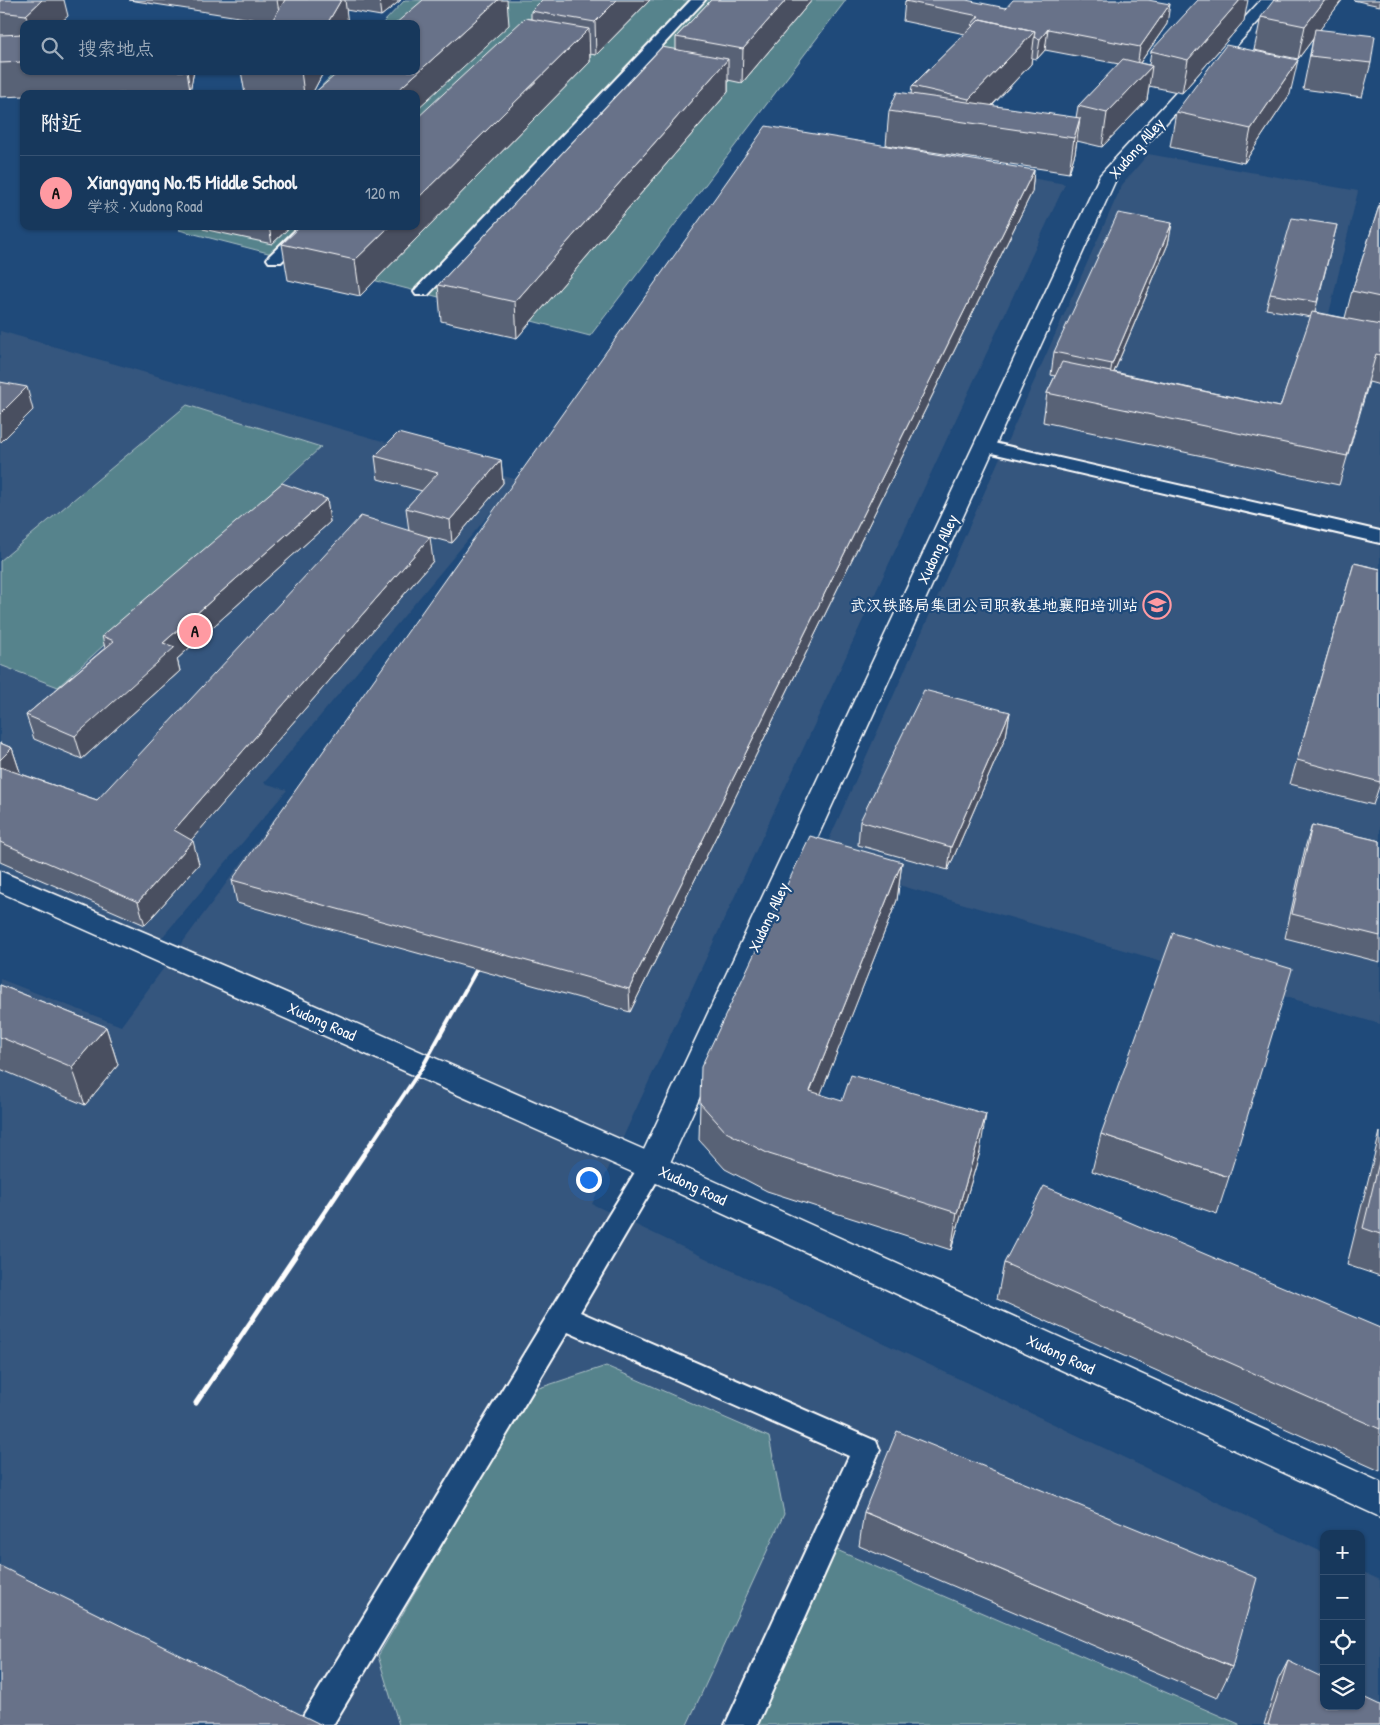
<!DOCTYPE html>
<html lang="zh">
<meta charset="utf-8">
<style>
body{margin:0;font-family:"Patrick Hand","LXGW WenKai TC",sans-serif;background:#203f62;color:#f1f3f6}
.controls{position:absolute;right:15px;bottom:15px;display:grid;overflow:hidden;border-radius:10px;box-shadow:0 1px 4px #0004}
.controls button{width:45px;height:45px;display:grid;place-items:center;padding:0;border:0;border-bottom:1px solid #365272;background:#17385c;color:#f1f3f6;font:25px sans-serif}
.you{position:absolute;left:588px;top:1179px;width:18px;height:18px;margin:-12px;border:4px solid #fff;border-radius:50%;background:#1a73e8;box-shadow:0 0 0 8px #1a73e833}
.badge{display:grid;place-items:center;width:32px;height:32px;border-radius:50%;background:#ff9aa2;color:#111;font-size:16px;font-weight:700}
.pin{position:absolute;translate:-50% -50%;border:2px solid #fff;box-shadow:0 1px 5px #0006}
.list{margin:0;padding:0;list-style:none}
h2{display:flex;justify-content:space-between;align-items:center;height:65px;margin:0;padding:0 20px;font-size:21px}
h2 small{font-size:16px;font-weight:400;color:#9eacbb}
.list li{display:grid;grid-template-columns:32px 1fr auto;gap:15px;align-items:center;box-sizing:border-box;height:75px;padding:0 20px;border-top:1px solid #365272}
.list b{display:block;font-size:19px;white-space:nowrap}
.list p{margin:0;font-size:16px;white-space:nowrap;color:#9eacbb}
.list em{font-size:16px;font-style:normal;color:#9eacbb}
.icon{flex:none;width:28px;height:28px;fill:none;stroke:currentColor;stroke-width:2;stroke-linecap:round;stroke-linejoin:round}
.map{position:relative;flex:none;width:1380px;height:1725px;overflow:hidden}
.search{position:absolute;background:#17385c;box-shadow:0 1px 4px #0004;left:20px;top:20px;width:400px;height:55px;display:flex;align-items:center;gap:12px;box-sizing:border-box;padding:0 18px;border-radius:10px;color:#9eacbb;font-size:19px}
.panel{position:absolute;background:#17385c;box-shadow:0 1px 4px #0004;left:20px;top:90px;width:400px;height:140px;border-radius:10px}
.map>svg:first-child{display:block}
.built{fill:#35567e}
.green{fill:#57838c;stroke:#abc1c6}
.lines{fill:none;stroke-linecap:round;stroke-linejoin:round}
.lane-casing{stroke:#fff;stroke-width:4}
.street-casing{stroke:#fff;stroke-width:3}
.secondary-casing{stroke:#fff;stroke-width:3}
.lane{fill:#1f4a7a;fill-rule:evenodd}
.street{fill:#1f4a7a;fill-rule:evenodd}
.secondary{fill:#1f4a7a;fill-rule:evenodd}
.rail-far1{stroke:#fff;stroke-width:4}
.rail{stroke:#fff;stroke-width:5}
.wall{fill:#596276;stroke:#fff;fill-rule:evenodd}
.shaded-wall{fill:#495060;stroke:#fff}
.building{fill:#687289;stroke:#fff}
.labels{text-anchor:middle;stroke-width:4.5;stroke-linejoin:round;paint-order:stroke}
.street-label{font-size:16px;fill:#fff;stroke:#1f4a7a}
.poi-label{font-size:16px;fill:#fff;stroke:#1f4a7a;text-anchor:end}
</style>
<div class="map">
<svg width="1380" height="1725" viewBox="0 0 1380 1725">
<rect width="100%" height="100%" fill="#1f4a7a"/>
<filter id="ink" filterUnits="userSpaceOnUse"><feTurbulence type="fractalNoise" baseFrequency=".02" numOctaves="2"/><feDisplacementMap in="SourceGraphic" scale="10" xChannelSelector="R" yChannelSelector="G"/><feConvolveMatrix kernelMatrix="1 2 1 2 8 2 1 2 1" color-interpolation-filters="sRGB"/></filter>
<g filter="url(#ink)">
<!-- built -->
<path class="built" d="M766,131L1065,184L592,1204L1324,1553V1706H1361V1571L1380,1580V1725H0V979L121,1026L589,391Z
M1148,154L1358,191L1324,335L1380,347V1024L819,862L1122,185Z
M0,331L518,480L264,783L287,790L159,941L0,869Z"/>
<!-- green -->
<path class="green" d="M405,0H846L590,336L179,230L183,226H416V94H314L336,71H416V24H382Z
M187,405L321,447L58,687L0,665V561Z
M606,1366L769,1437L784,1514L687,1725H399L378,1656L533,1390Z
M823,1544L1239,1724V1725H741Z"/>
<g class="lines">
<!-- lane casing -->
<g class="lane-casing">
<path id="lane" d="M691,0H705L428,295H416L414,292L416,289Z
M300,226H317L281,262H269L267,259L269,256Z
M985,441L1380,531V543L979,450L976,446L979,442Z
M652,1156L661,1159L665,1167L580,1312L876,1441L880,1450L757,1725H725L849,1456L568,1332L333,1725H299L304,1714L643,1159Z"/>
</g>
<!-- street casing -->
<g class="street-casing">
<path id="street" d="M1261,0H1278L1117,177L668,1167L663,1176L652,1180L641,1176L636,1167L1100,175Z"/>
</g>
<!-- secondary casing -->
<g class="secondary-casing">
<path id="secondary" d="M0,871L257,980L663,1158L1380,1482V1517L641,1176L0,892Z"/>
</g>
<!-- lane -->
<use href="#lane" class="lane"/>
<!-- street -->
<use href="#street" class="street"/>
<!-- secondary -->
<use href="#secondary" class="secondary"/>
<!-- rail-far1 -->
<path class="rail-far1" d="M371,1144L423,1066L483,958"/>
<!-- rail -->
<path class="rail" d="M196,1403L372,1142"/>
</g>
<!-- wall -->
<path class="wall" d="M0,0L68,16L59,24H24V71H194L190,91L102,94H24V96L0,97Z
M129,0H401L381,16L346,10L271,22Z
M650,0L596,55L590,54V62L360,296L288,280L282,244L531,19V11Z
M711,0H812L742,83L728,80V92L517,338L441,321L438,285L676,49V37Z
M1342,0L1320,29L1371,63L1362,97L1303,89L1313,39L1298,59L1254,50L1261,17Z
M1353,0H1380V6Z
M905,1L1006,8L1167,24L1140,63L1149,65L1151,51L1244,21L1182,93L1149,86L1147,100L1102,147L1077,141L1075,153L1069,173L886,145L889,111L911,94L912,86L965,34L903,21ZM1045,50L1119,64L1078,106L1076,118L992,106L1031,64L1032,58L1037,59Z
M241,71H324L312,94H245Z
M1290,94L1244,163L1170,147L1176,112Z
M1034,170L1032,192L630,1012L237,903L232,880Z
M1380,203V385L1369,382L1339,485L1043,422L1047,393L1055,376L1051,375L1054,352L1172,223L1168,244L1114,372L1280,407L1311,317L1266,309L1270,294L1337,225L1315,312L1345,318L1352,291Z
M203,226H291L272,244L203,229Z
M375,456L501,460L503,483L452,543L426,536L433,561L191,840L199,864L145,925L0,862V743L12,748L20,772L18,773L97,800L409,531L406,508L422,491L378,479Z
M327,499L330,522L177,659L180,671L82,759L34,739L26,715L105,648L102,636Z
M1354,563L1380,569V784L1373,805L1290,784Z
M1010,712L1006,736L948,870L858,845L860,821Z
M1312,825L1380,841V962L1285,938L1305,848Z
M902,862L897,900L820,1095L980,1152L951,1250L767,1191L725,1169L699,1140L700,1103Z
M0,985L106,1027L118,1065L85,1105L0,1069Z
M1380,1132V1276L1347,1265Z
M1101,1134L1229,1177L1217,1214L1092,1171Z
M1004,1263L1380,1328V1471L997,1299Z
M864,1512L1232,1667L1217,1698L859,1546Z
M1288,1661L1380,1725H1264L1278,1680Z"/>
<!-- shaded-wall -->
<path class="shaded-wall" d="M42,0H64L68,16L59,24H28L26,15Z
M277,0H308L281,24Z
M341,0H345L348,24H327Z
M379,0H401L381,16Z
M498,0H507L509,25L416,110V94H394Z
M617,0H650L596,55L595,22Z
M786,0H812L742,83L743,49Z
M1240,0H1248L1244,21L1182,93L1188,60Z
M1325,0H1342L1298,59L1305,26Z
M1170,4L1167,24L1137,67L1140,47Z
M589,29L590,62L360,296L355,260L390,226H416V200Z
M1048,29L1045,50L1037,59L1040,39Z
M1035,31L1031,64L975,123L966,122L969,99Z
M728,59V92L517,338L515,302Z
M1298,60L1290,94L1244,163L1251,129Z
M1152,66L1147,100L1102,147L1107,113Z
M187,71H194L190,91Z
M301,71H324L312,94H304Z
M1080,118L1075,153L1069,173L1074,138Z
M1034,170L1032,192L630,1012L629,989Z
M1172,223L1168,244L1108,386L1112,364Z
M269,226H291L272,244Z
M27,387L33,410L0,443V414Z
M501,460L503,483L452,543L450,520Z
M327,499L330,522L177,659L180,671L82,759L75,736L163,643Z
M430,537L433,561L180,853L174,830Z
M1010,712L1006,736L948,870L951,847Z
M12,748L20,772L3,789L0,779V760Z
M193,841L199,864L145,925L138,902Z
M902,862L897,900L807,1129L810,1091Z
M106,1027L118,1065L85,1105L72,1067Z
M986,1114L980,1152L951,1250L957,1213Z"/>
<!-- building -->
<path class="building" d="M0,0H42L26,15L0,12Z
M285,0H341L327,24H270Z
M423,0H498L394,94H313L340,71H416V24H395Z
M542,0H617L595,22L531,11Z
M711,0H786L743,49L676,37Z
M906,0H966L1006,8L1013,0H1148L1170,4L1140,47L1048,29L1040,39L1034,37L1035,31L980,19L973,26L971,25L979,16L905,1Z
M1198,0H1240L1188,60L1151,51Z
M1274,0H1325L1305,26L1261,17Z
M525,18L589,29L416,200V119Z
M980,19L1035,31L969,99L912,86Z
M1315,29L1375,36L1371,63L1310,56Z
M24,34V62L0,63V35Z
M1226,45L1298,60L1251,129L1176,112Z
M662,47L728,59L515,302L438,285Z
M1123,59L1152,66L1107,113L1078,106Z
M897,92L1080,118L1074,138L889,111Z
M766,126L1034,170L629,989L232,880Z
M1380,203V297L1352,291Z
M1118,213L1172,223L1112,364L1054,352Z
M1292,218L1337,225L1317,302L1270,294Z
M301,226H390L355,260L282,244Z
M1312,312L1380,325V355L1376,354L1347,456L1047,393L1062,362L1280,407Z
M0,382L27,387L0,414Z
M398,433L501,460L450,520L406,508L438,473L375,456Z
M282,483L327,499L163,643L175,647L75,736L26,715L114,641L102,636Z
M361,516L430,537L174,830L193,841L138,902L0,842V767L97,800Z
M1354,563L1380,569V782L1297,760Z
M924,690L1010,712L951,847L860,821Z
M0,743L12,748L0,760Z
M1312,825L1380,841V936L1292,914Z
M810,836L902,862L810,1091L842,1101L851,1075L986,1114L957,1213L769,1154L726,1132L700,1103L701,1067Z
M1173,933L1292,969L1229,1177L1101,1134Z
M0,985L106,1027L72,1067L0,1037Z
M1380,1158V1234L1363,1228Z
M1044,1186L1380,1328V1429L1004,1263Z
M897,1431L1257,1578L1232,1667L864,1512Z
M0,1566L322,1725H0Z
M1288,1661L1324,1678V1706H1361V1696L1380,1705V1725H1268Z"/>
</g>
<!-- icons -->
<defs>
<g id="university-ring" transform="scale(1.4375)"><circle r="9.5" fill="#1f4a7a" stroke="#ff9aa2" stroke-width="1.5"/><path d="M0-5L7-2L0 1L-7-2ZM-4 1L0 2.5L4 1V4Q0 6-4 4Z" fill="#ff9aa2"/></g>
</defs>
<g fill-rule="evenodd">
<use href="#university-ring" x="1157" y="605"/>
</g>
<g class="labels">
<!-- street labels -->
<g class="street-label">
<text transform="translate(1136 148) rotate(-49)" y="6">Xudong Alley</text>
<text transform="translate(937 549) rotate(-65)" y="6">Xudong Alley</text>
<text transform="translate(768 917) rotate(-65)" y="6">Xudong Alley</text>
<text transform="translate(322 1021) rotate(24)" y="6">Xudong Road</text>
<text transform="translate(693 1185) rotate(25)" y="6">Xudong Road</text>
<text transform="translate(1061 1354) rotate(25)" y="6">Xudong Road</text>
</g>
<!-- poi labels -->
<g class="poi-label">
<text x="1138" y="611">武汉铁路局集团公司职教基地襄阳培训站</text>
</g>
</g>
</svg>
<div class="controls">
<button>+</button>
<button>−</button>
<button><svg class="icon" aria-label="locate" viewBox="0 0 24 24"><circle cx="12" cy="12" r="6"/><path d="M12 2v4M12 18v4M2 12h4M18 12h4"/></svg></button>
<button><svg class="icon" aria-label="layers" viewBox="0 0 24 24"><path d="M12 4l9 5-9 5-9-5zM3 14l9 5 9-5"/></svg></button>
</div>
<div class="you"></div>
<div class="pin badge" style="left:195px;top:631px">A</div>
<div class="search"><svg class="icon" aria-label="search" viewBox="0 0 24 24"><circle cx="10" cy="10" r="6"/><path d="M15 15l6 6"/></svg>搜索地点</div>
<section class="panel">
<h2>附近<small></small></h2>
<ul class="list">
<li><span class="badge">A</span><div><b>Xiangyang No.15 Middle School</b><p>学校 · Xudong Road</p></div><em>120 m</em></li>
</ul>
</section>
</div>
